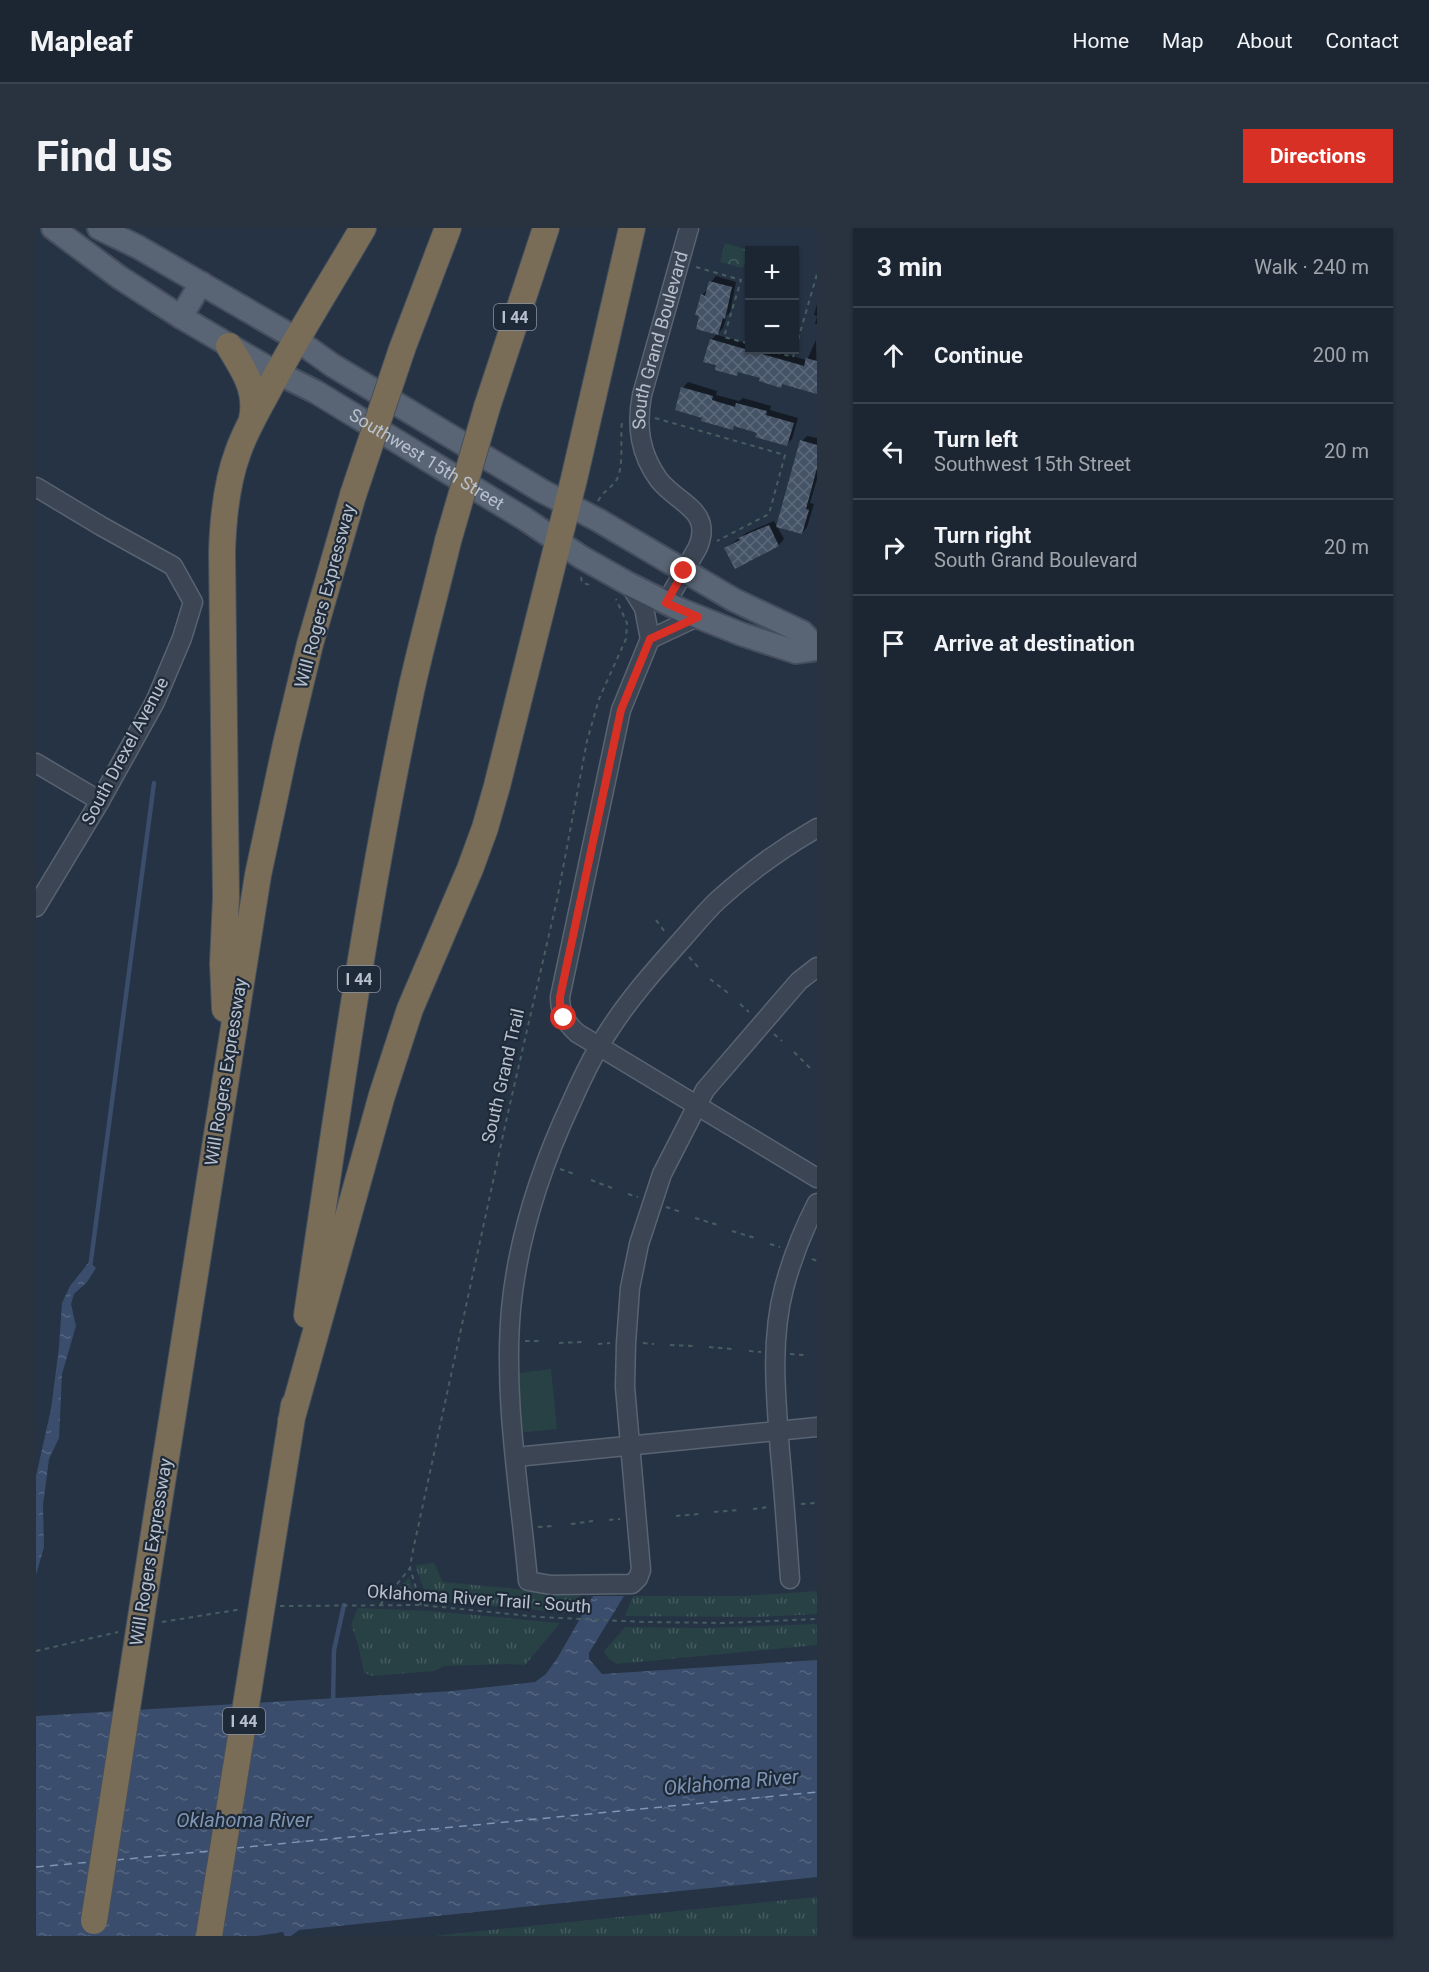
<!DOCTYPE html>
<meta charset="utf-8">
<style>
body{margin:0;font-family:Roboto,sans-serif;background:#29323f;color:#f1f3f6}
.controls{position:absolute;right:18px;top:18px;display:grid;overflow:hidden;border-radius:0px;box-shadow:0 2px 4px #0004}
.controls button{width:54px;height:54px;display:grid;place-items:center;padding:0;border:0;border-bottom:2px solid #3a434e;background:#1c2633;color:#f1f3f6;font:30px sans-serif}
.stop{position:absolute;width:18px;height:18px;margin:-14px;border:4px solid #d93025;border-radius:50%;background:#fff}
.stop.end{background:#d93025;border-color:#fff;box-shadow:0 2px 6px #0008}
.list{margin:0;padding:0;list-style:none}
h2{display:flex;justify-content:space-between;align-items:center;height:78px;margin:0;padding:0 24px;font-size:26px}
h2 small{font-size:20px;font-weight:400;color:#a0a5ac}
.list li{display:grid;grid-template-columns:39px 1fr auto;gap:18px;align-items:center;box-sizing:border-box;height:96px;padding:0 24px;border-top:2px solid #3a434e}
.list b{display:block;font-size:22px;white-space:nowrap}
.list p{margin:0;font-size:20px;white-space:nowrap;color:#a0a5ac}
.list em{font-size:20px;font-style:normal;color:#a0a5ac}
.icon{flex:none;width:33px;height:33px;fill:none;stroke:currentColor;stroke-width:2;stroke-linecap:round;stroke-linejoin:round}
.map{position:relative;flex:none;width:781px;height:1708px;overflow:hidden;border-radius:0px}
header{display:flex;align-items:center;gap:36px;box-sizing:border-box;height:84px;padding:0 30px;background:#1c2633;border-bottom:2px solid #3a434e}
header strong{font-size:28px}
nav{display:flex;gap:33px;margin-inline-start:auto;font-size:21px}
.intro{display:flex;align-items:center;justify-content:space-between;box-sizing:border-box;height:144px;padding:0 36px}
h1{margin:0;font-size:42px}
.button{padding:15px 27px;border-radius:0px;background:#d93025;color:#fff;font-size:21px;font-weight:700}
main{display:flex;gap:36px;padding:0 36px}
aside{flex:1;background:#1c2633;border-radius:0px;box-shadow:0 2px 4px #0004}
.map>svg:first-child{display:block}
.grass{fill:url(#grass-tufts)}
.park{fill:url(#park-crowns)}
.pitch{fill:#284145}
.water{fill:url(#water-ripples)}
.shadow{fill:#0007}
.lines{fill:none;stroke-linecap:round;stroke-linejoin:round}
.stream{stroke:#3a4d6c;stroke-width:4.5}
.ferry{stroke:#7f95b5;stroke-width:1.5;stroke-dasharray:8 6;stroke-linecap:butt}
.building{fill:url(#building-cross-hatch)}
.minor-casing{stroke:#596371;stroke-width:21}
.major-casing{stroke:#444e5d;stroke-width:26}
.highway-casing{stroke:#45505e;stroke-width:28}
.path{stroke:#475e61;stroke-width:2;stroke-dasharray:4.5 4.5;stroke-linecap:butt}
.minor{stroke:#3b4554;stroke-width:18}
.major{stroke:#596474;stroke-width:22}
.highway{stroke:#7a6d58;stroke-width:26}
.highway-bridge-casing{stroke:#45505e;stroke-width:28;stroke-linecap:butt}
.highway-bridge{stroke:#7a6d58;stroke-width:26}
.route{stroke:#d93025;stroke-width:8}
.labels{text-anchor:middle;stroke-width:4.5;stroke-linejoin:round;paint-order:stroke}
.shield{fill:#1f2a39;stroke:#8a93a1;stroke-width:1.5}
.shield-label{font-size:16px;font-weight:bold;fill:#b8c0cd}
.street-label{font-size:18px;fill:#b8c0cd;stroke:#1f2a39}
.water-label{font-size:20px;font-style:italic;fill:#7f95b5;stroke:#1f2a39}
</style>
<header>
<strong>Mapleaf</strong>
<nav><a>Home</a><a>Map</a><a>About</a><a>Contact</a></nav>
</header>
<div class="intro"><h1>Find us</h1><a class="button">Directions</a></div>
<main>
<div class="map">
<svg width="781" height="1708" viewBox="0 0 781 1708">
<defs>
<pattern id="grass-tufts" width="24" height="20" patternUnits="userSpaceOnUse" patternTransform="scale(1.5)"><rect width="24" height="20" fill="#284145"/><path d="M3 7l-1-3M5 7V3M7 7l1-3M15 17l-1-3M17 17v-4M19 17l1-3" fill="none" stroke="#455b5f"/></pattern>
<pattern id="park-crowns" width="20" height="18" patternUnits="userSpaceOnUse" patternTransform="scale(1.5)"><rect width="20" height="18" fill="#284145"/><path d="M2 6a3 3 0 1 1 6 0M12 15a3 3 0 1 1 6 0" fill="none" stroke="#455b5f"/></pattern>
<pattern id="water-ripples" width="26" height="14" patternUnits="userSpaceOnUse" patternTransform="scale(1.5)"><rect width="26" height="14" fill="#3a4d6c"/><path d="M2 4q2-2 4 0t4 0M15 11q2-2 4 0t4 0" fill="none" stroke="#546580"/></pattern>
<pattern id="building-cross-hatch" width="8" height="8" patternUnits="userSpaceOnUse" patternTransform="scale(1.5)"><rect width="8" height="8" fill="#455367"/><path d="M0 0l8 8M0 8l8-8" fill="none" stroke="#5e6a7c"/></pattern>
</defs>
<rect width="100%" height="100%" fill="#263344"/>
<!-- grass -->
<path class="grass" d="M398,1335L407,1354L544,1367L530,1385L397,1372L389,1364L379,1337Z
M373,1349L379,1368V1373H356L355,1371Z
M781,1363V1386L719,1389L589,1388L597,1368H707Z
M322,1380L395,1383L524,1395L489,1437L473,1436L408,1438L398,1443L337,1448L328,1445L322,1416L315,1396Z
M781,1396V1417L580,1436L572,1430L568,1423L589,1399L671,1400Z
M781,1669V1708H399L406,1707Z"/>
<!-- park -->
<path class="park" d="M689,15L712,22L707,40L684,34Z"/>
<!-- pitch -->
<path class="pitch" d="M515,1141L521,1201L472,1206L466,1147Z"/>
<!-- water -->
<path class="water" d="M53,1034L60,1040L51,1054L38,1066L35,1076L40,1098L26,1146L23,1210L13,1231L7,1277L8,1319L0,1347V1248L15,1181L23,1119L26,1075L34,1058Z
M557,1368H588L553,1425V1431L566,1446L781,1432V1649L263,1702L255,1708H249L247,1704L221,1708H0V1488L416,1463L499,1454L510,1446L522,1429Z"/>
<!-- shadow -->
<path class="shadow" d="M680,48L700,54L694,84L691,87L687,100L681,107L714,116V122H733L771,132L780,112L781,165L747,155L744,158L726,149L704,143L701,146L682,136L675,112L681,106L666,67L672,61L675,54Z
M781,76V96H779L781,88L778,87Z
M652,154L681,163L680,167L703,173L707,170L735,178L734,182L762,190L756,211L751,216L723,204L700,197L696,201L668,189L647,160Z
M771,208L781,210V251L774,275L778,276L771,299L766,305V213Z
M738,293L748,311L743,317L699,339L690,320L710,305Z"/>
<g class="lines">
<!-- stream -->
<path class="stream" d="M54,1040L118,555
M297,1475L298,1422L308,1377"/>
<!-- ferry -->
<path class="ferry" d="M200,1620L781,1564
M80,1632L174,1623
M0,1639L54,1634"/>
</g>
<!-- building -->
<path class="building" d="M673,53L696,59L689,91L687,90L682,107L660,101L663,88L659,87L665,66L669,68Z
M674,111L768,138L770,130L781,133V166L746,156L745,160L723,153L724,150L702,144L701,148L679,142L680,137L667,134Z
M645,159L677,168L676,172L699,179L700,175L731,183L730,187L758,195L751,218L719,209L721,205L698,198L697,202L665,193L666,190L639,182Z
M764,212L781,217V240L770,281L773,282L766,306L740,299Z
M733,297L743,318L699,341L688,320L704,312L702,310Z"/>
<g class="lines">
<!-- minor casing -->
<g class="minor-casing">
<g id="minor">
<path d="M0,259L65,298L137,338L157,374L146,410L119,474L64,573L0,679"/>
<path d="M593,356L608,380L614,411L661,389"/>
<path id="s1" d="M630,375L662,319C677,282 642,276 623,252C604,226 600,199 606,167L653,0"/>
<path d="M614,411L585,482L524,769C524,785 530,795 541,805L781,950"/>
<path d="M0,535L64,573"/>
<path d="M781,600C746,620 712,645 682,672C668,685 655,702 642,716C618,743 594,770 574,801C559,823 547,848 536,873C505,939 482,1008 475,1081C467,1172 484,1263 492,1353L515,1357L596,1356L602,1350L605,1342L589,1159L590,1115L594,1060L603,1016L626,946L669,862L763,753L781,739"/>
<path d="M480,1229L781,1199"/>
<path d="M754,1351C751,1309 748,1266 744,1224C740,1170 734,1113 748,1060C756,1030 767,1002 781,975"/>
</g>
</g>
<!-- major casing -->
<g class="major-casing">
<g id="major">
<path id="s2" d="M17,0L83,49L145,89L232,140L280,164L489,291L545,329L593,356L645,382L705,406L760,424L781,421"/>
<path d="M63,0L102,19L254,107L296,137L506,263L562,292L698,372L766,404L781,420"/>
<path d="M145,89L165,55"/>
</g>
</g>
<!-- highway casing -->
<g class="highway-casing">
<path id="highway" d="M193,118C208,142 222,163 216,191
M366,121L412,0
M451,179L510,0
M189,781L187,735L190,669L186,324C187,291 190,256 202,224C210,201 223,180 234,159C263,105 296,53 327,0
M271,1087C302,879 331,669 375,463C386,413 400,363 412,313
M255,1193L346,867L374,781L434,641L449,600L461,558L538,251L596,0
M242,1277L258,1177
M122,1280L222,647L250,516L274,416L317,267"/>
</g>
<!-- path -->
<path class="path" d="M660,39L705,52L688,109L714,116
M731,122L757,129L781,46
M619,190L749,227L733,286L681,313
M562,273C568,262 576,260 581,251C588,237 584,210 586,194
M545,349L546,355L555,357
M620,692L629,704
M653,729L662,739
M674,751L692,765
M704,776L713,784
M738,806L746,813
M758,824L775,841
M524,941L538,946
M555,952L576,960
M592,966L602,969
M630,979L645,984
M659,990L682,997
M696,1003L719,1010
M734,1016L744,1019
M776,1031L781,1033
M489,1113H507
M523,1115L546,1114
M607,1115L618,1116
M562,1116L574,1115
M634,1117L657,1118
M673,1119L696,1121
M713,1123L725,1124
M754,1126L768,1127
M765,1276L780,1275
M717,1281L733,1279
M678,1284L702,1282
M640,1288L663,1286
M573,1292L584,1291
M535,1296L557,1293
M502,1299L517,1298
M344,1377L374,1340
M385,1377L374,1340L376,1327L471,889L521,672L551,513L563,471L590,411L591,395L580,371
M244,1378L385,1377L504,1389L608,1394L688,1395L781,1391
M126,1394L206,1381
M0,1423L82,1404"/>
<!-- minor -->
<use href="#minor" class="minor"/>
<!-- major -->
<use href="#major" class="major"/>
<!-- highway -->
<use href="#highway" class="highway"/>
<!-- highway-bridge casing -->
<g class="highway-bridge-casing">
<path id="highway-bridge" d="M317,267L366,121
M412,313L451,179
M58,1693L122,1280
M173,1708L242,1277"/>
</g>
<!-- highway-bridge -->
<use href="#highway-bridge" class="highway-bridge"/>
</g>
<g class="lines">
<!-- route -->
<path class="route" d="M528,790L524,781V769L585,482L614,411L662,389L630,375L648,343"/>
</g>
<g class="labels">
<!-- shield labels -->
<g class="shield">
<rect x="458" y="76" width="42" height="26" rx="4.5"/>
<rect x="302" y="738" width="42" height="26" rx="4.5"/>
<rect x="187" y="1480" width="42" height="26" rx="4.5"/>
</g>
<g class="shield-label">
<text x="479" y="95">I 44</text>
<text x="323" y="757">I 44</text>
<text x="208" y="1499">I 44</text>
</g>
<!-- street labels -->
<g class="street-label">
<text dy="6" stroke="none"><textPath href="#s1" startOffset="296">South Grand Boulevard</textPath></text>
<text dy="6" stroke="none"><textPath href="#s2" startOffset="440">Southwest 15th Street</textPath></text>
<text transform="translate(289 368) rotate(-75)" y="6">Will Rogers Expressway</text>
<text transform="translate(89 523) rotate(-62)" y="6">South Drexel Avenue</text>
<text transform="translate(190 844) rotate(-81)" y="6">Will Rogers Expressway</text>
<text transform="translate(467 848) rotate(-77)" y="6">South Grand Trail</text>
<text transform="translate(115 1324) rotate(-81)" y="6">Will Rogers Expressway</text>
<text transform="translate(443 1371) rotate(4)" y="6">Oklahoma River Trail - South</text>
</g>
<!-- water labels -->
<g class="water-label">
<text transform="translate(695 1554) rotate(-5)" y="7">Oklahoma River</text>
<text x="208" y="1599">Oklahoma River</text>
</g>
</g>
</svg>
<div class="controls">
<button>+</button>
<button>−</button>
</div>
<div class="stop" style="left:528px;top:790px"></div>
<div class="stop end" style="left:648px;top:343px"></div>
</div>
<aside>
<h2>3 min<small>Walk · 240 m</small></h2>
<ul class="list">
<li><svg class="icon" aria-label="ahead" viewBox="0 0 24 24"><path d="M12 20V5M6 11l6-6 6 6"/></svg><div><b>Continue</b></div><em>200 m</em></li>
<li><svg class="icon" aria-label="left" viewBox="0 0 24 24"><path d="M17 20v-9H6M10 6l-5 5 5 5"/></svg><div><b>Turn left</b><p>Southwest 15th Street</p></div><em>20 m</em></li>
<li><svg class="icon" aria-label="right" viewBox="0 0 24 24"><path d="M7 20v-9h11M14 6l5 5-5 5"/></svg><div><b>Turn right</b><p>South Grand Boulevard</p></div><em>20 m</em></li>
<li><svg class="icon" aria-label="arrive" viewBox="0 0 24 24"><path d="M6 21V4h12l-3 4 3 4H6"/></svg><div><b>Arrive at destination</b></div></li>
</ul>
</aside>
</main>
